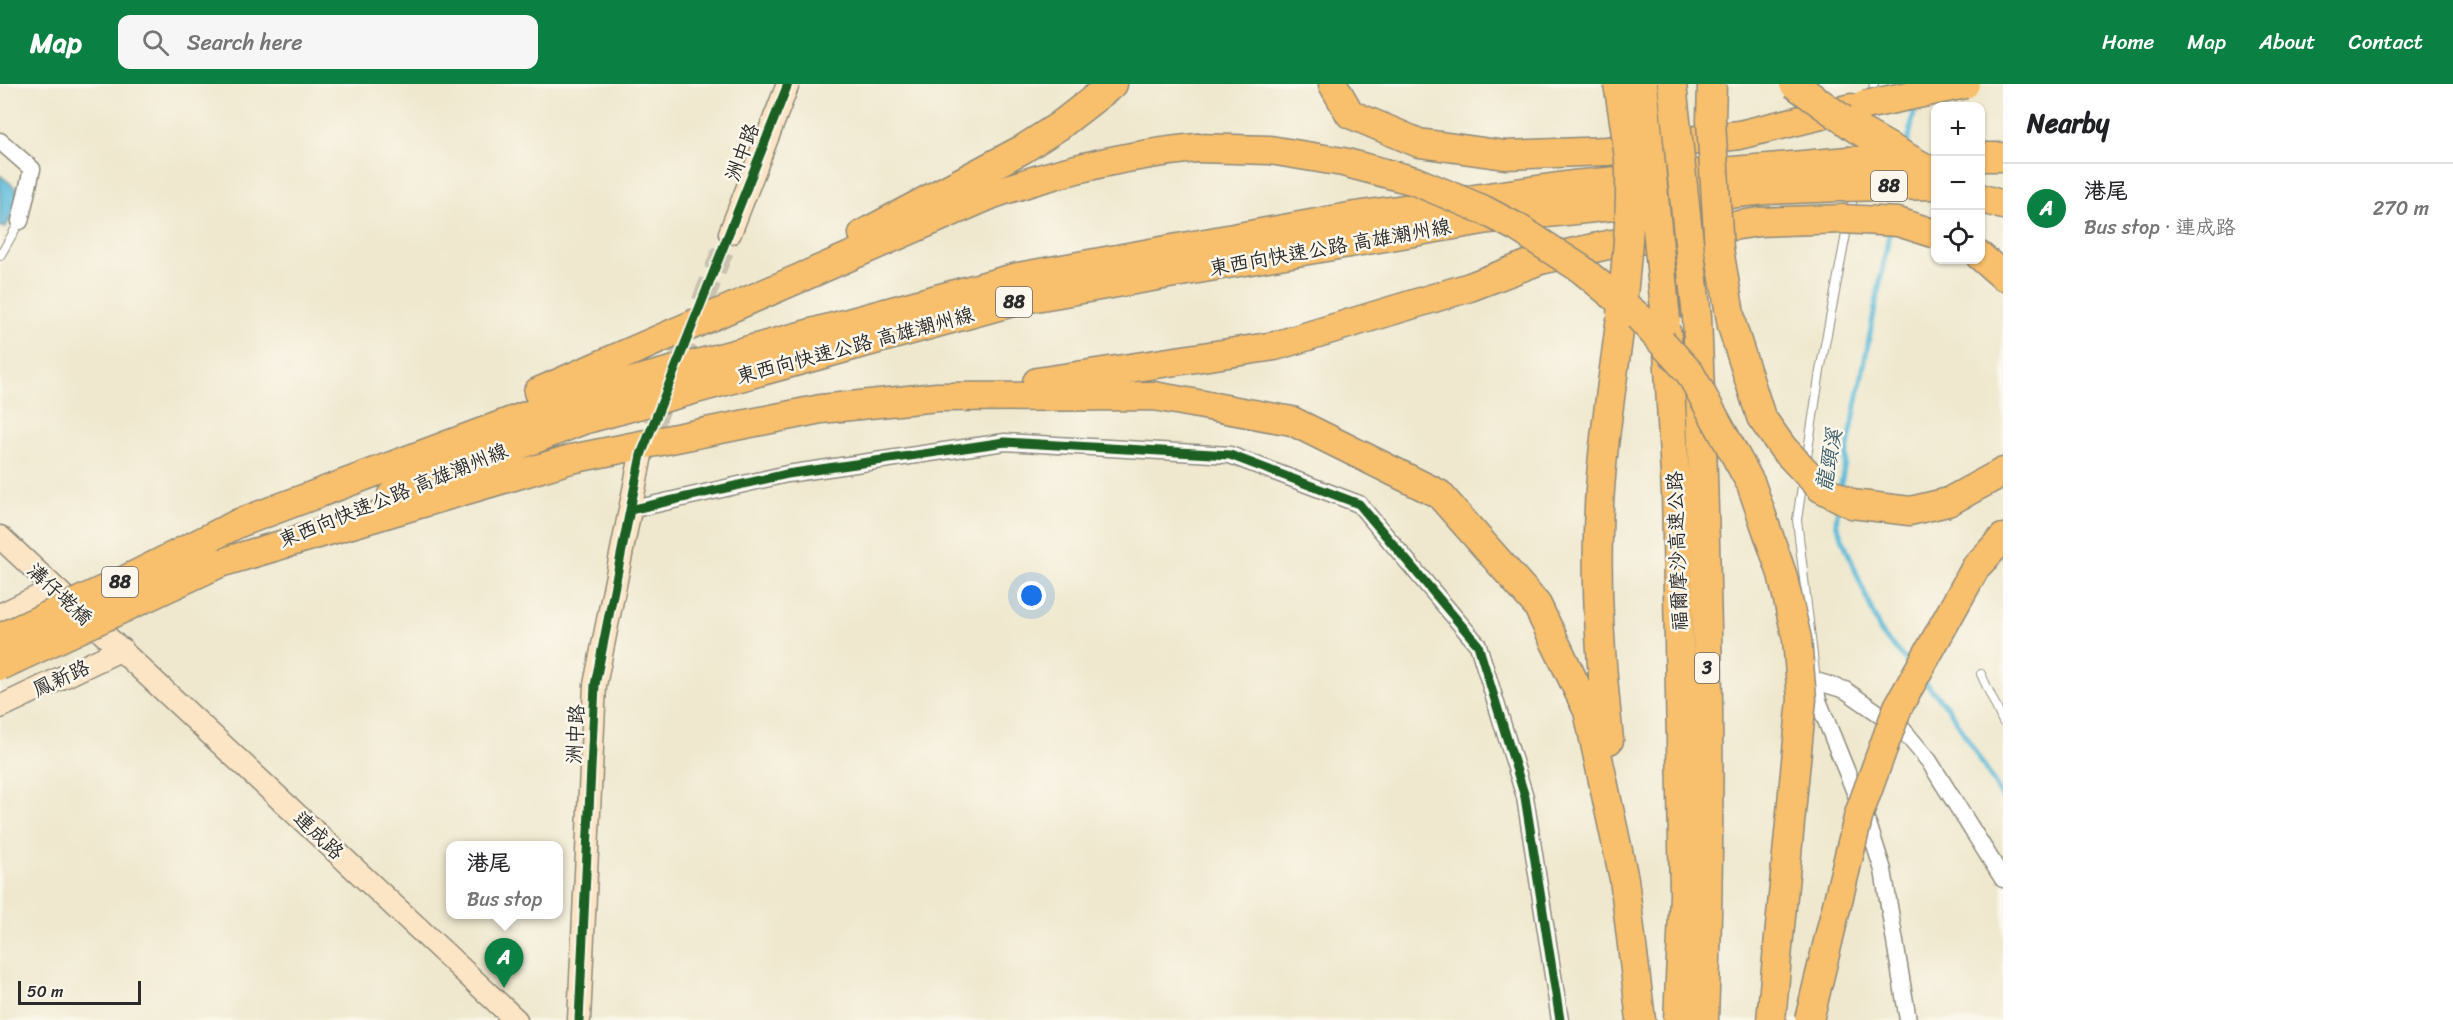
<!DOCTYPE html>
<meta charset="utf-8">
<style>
body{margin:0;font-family:Sriracha,"LXGW WenKai TC",sans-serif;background:#f6f6f6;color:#202124}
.controls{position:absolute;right:18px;top:18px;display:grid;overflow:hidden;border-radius:12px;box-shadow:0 2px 4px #0004}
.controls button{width:54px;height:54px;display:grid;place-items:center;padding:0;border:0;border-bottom:2px solid #e0e0e0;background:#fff;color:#202124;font:30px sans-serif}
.scale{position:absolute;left:18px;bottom:15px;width:123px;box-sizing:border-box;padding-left:6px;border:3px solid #2b2b2b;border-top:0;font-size:16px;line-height:21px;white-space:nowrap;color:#2b2b2b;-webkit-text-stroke:4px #fbf7ec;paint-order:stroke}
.you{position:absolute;left:1032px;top:512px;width:21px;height:21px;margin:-15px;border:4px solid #fff;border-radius:50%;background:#1a73e8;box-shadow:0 0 0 9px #1a73e833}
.badge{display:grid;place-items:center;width:39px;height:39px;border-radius:50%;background:#0b8043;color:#fff;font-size:20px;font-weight:700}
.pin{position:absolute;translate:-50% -50px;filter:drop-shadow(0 2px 3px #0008)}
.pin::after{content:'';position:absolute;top:32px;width:21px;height:18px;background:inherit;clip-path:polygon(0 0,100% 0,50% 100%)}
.popup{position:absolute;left:446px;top:757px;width:117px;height:78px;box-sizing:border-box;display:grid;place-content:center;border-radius:12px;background:#fff;filter:drop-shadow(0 2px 4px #0005);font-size:20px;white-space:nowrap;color:#757577}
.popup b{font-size:22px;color:#202124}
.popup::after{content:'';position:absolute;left:50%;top:100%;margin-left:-12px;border:12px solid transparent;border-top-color:#fff}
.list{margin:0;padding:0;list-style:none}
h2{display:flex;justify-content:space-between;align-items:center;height:78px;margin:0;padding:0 24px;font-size:26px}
h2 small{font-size:20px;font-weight:400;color:#757577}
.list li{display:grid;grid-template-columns:39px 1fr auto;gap:18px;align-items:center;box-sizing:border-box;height:90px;padding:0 24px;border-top:2px solid #e0e0e0}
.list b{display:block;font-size:22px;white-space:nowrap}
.list p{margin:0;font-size:20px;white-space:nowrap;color:#757577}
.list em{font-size:20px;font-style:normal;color:#757577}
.icon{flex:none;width:33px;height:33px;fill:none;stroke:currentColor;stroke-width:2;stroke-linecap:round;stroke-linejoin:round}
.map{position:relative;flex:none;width:2003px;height:936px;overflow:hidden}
header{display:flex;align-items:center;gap:36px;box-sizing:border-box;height:84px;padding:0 30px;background:#0b8043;color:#fff}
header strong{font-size:28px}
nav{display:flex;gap:33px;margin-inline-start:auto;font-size:21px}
.search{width:420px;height:54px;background:#f6f6f6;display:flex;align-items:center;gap:15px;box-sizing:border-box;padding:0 21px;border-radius:12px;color:#757577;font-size:22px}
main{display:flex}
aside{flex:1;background:#fff}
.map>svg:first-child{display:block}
.water{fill:#5ab9d8;stroke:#427282;stroke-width:1.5}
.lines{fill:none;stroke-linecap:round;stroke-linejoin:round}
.stream{stroke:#5ab9d8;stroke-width:5}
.secondary-tunnel{stroke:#c8c2ad;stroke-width:22;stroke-dasharray:22 11;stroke-linecap:butt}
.lane-casing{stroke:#8d8a7c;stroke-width:10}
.street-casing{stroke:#8d8a7c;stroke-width:19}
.secondary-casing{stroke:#8d8a7c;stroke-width:25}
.highway-casing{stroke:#8d8a7c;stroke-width:31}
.lane{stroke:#fff;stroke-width:8}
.street{stroke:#fff;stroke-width:16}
.secondary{stroke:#fce5c4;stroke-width:22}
.highway{stroke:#f8bf6c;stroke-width:28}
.highway-bridge-casing{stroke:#8d8a7c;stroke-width:31;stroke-linecap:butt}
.highway-bridge{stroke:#f8bf6c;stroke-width:28}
.cycleway-casing{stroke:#fbf7ec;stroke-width:13}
.cycleway{stroke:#1b5e20;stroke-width:9}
.labels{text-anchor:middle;stroke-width:5;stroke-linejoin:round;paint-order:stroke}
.shield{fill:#fbf7ec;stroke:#696865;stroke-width:1.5}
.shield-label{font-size:18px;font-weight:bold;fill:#2b2b2b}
.street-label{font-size:20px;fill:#2b2b2b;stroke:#fbf7ec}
.water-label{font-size:21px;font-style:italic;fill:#3b5d68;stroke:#fbf7ec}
</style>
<header>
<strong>Map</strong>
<div class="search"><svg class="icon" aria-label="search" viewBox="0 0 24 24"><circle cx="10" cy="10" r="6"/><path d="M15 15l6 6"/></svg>Search here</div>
<nav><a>Home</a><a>Map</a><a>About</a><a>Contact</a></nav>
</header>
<main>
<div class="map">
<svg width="2003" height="936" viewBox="0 0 2003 936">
<rect width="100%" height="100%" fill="#fbf7ec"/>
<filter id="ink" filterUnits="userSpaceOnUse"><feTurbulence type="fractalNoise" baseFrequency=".0167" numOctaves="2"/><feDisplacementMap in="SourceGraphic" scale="12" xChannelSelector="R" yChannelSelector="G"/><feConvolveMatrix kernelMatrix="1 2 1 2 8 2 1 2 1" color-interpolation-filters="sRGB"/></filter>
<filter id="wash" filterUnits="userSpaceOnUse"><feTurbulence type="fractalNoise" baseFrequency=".008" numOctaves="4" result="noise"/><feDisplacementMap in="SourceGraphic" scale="24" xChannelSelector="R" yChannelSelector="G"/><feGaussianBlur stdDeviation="1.35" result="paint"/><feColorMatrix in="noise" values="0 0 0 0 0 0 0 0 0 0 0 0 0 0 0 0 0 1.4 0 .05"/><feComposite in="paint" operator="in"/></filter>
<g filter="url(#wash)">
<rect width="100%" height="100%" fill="#efe8ce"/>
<!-- water -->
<path class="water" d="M0,91L17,105V123L5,144L0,142Z"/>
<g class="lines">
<!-- stream -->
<path class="stream" d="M1907,63L1916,19
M1840,405L1890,146
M1838,423L1836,439L1881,549L1911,582
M1923,596L1950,626L2003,714"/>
</g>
</g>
<g filter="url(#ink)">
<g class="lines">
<!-- secondary-tunnel -->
<path class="secondary-tunnel" d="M641,371L730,149"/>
<!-- lane casing -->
<g class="lane-casing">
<path id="lane" d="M1871,16L1874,0
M0,172L20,137
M1806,379L1820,287L1854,108
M1803,395L1797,436L1816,597
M1981,590L2003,638"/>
</g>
<!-- street casing -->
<g class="street-casing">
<path id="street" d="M0,57L32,85L20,137
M630,426L787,390L1005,358L1230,371L1359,420L1478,561L1525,713L1560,936
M1908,936L1883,786L1869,743L1817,614L1816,597L1845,606L1903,646L1929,677L2003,795"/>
</g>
<!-- secondary casing -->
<g class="secondary-casing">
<path id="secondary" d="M730,149L788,0
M0,453L516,936
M0,531L54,505
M0,623L122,565
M579,936L595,601L641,371"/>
</g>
<!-- highway casing -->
<g class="highway-casing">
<path id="highway" d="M1333,0L1350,30L1419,59L1505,71L1607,67L1739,51L1851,24
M1980,73H2003
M1980,114L2003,121
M863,150L1023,65L1059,42L1113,0
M1980,172L2003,192
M1697,233C1707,467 1713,702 1704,936
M1667,250L1676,409L1684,810L1678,936
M1037,298L1275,262L1470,203L1540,176L1612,160L1759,138L1843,135
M538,308L993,110C1059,87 1125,71 1196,64
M392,411L583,336L1024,215L1489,135L1766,106L1842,103
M1948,418L2003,388
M239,439L579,312L1018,193L1355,132L1572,101L1848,77
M220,479L571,375L821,325L937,313L1154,312L1292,337L1439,410L1537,521L1588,627L1624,795L1641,936
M1976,483L2003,454
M1609,656C1602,588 1596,519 1598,450C1599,380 1611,310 1620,240"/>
</g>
<!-- lane -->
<use href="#lane" class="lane"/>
<!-- street -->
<use href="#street" class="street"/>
<!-- secondary -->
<use href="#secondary" class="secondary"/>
<!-- highway -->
<use href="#highway" class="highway"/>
<!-- highway-bridge casing -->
<g class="highway-bridge-casing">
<path id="highway-bridge" d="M1618,0C1623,29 1628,58 1630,87C1631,135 1626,183 1621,231
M1643,0L1666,236
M1672,0L1697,233
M1712,0L1711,37L1719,165L1732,242L1761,333L1783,364L1821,404L1852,420L1910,427L1948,418
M1794,0L1855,44L1936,90
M1865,21L1965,0
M1196,64L1270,66L1343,78L1415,97L1484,126L1518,144L1581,185L1639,233L1690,289L1751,400L1782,490L1797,555L1802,615L1771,936
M1848,77L1909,75
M1842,103L1936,101
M1843,135L1898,138L1936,150
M0,554L123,497L239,439
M0,582L220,479
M1809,936L1859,730L1898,623L1976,483"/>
</g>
<!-- highway-bridge -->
<use href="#highway-bridge" class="highway-bridge"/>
<!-- cycleway casing -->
<g class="cycleway-casing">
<path id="cycleway" d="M630,426L787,390L1005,358L1230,371L1359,420L1478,561L1525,713L1560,936
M579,936L595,601L641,371L788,0"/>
</g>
<!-- cycleway -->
<use href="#cycleway" class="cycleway"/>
</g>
</g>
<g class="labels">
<!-- shield labels -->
<g class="shield">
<rect x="1871" y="87" width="36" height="30" rx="4.5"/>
<rect x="996" y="203" width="36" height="30" rx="4.5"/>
<rect x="102" y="483" width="36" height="30" rx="4.5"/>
<rect x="1695" y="569" width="24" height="30" rx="4.5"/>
</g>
<g class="shield-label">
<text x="1889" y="108">88</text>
<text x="1014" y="224">88</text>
<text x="120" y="504">88</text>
<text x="1707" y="590">3</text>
</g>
<!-- street labels -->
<g class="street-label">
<text transform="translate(742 68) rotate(-69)" y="7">洲中路</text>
<text transform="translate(1330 163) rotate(-10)" y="7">東西向快速公路 高雄潮州線</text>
<text transform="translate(855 261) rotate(-15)" y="7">東西向快速公路 高雄潮州線</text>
<text transform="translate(393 411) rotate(-22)" y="7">東西向快速公路 高雄潮州線</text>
<text transform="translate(1677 467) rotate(-92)" y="7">福爾摩沙高速公路</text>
<text transform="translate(60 510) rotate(43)" y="7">溝仔墘橋</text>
<text transform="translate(61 594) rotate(-25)" y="7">鳳新路</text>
<text transform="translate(575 650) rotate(-87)" y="7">洲中路</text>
<text transform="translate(319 751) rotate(43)" y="7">連成路</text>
</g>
<!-- water labels -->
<g class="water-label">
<text transform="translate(1829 376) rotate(-80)" y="7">龍頸溪</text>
</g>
</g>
</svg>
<div class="controls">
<button>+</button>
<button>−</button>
<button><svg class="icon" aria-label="locate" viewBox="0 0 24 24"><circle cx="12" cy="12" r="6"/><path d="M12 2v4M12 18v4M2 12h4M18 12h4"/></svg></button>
</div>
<div class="scale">50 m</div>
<div class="you"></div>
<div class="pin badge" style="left:504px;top:904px">A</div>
<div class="popup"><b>港尾</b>Bus stop</div>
</div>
<aside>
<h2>Nearby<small></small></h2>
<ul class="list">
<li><span class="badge">A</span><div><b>港尾</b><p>Bus stop · 連成路</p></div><em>270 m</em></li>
</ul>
</aside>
</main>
